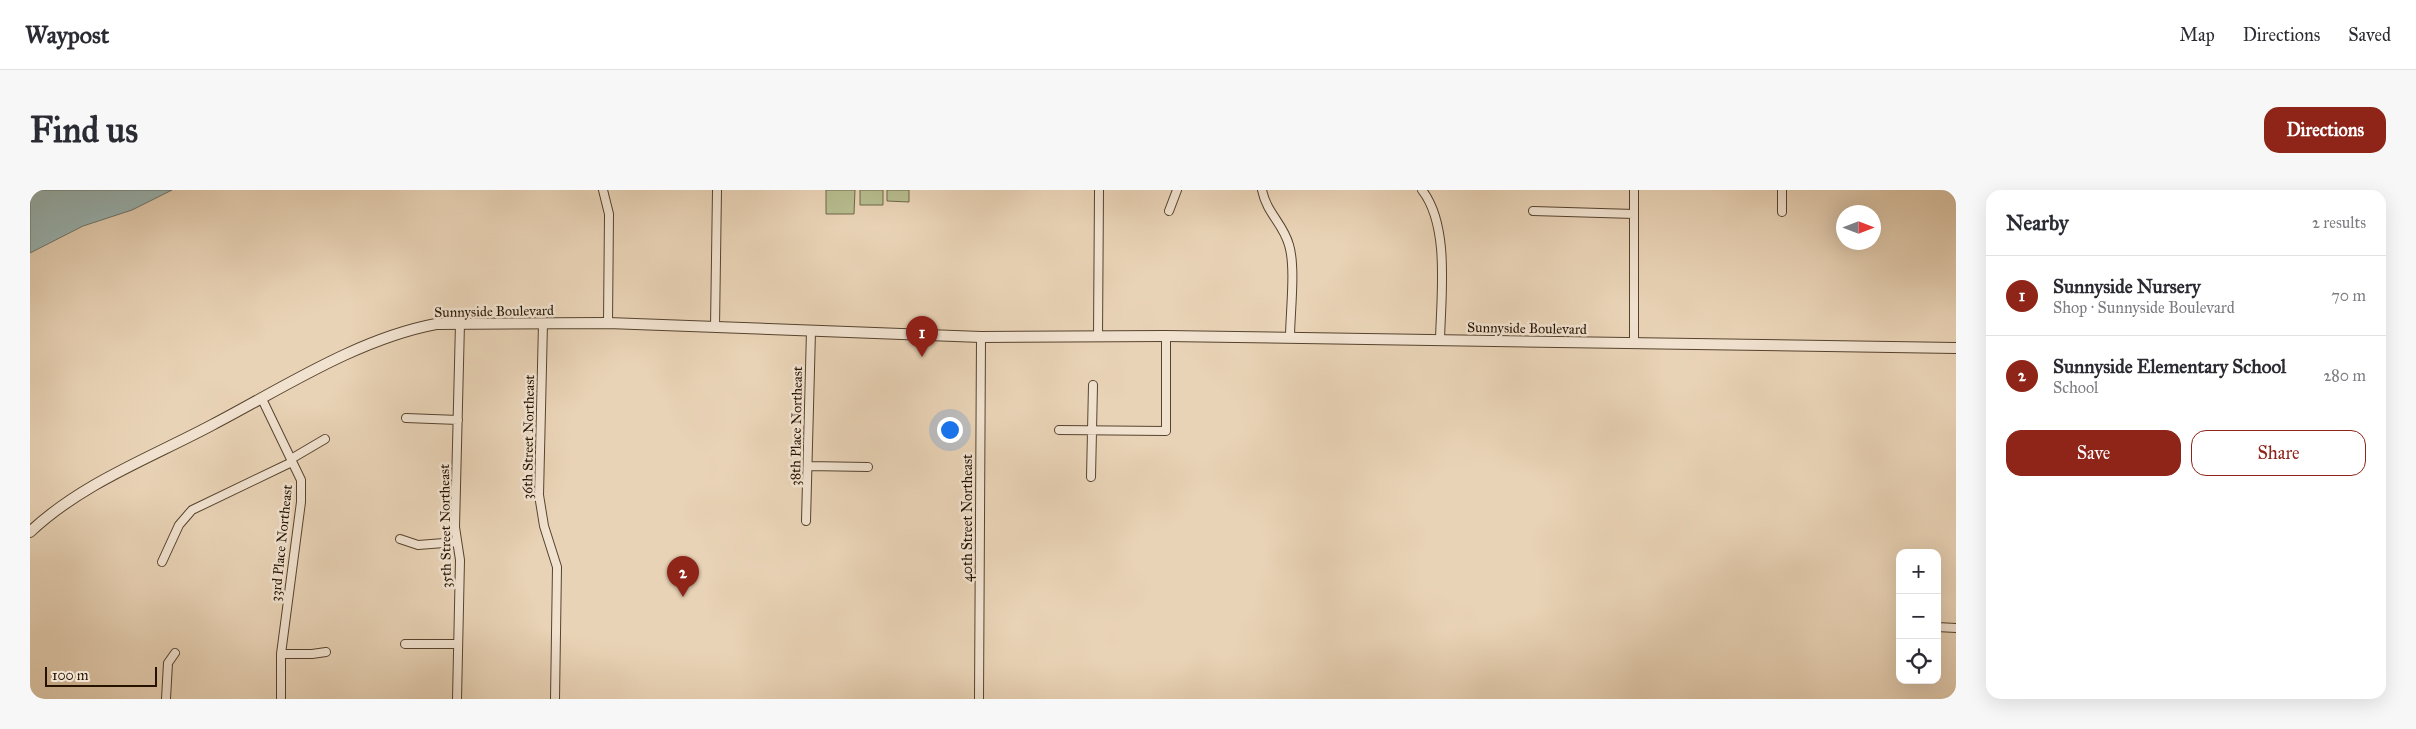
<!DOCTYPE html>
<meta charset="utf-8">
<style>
body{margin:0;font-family:"IM FELL Great Primer",serif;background:#f7f7f7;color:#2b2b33}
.controls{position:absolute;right:15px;bottom:15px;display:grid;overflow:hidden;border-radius:10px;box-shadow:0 5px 20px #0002}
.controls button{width:45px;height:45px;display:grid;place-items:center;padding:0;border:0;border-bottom:1px solid #e1e1e2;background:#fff;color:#2b2b33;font:25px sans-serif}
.compass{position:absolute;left:1806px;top:15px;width:45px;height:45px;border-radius:50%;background:#fff;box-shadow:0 5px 20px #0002;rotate:90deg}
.scale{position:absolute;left:15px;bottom:12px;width:112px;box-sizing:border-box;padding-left:5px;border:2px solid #251300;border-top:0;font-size:14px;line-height:18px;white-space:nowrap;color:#251300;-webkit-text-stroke:4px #f1e2d0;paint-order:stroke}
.you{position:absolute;left:919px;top:239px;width:18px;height:18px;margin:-12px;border:4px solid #fff;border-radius:50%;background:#1a73e8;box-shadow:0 0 0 8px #1a73e833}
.badge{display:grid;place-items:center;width:32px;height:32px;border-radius:50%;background:#8f2418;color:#fff;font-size:16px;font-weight:700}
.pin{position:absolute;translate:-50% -41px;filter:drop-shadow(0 1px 2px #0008)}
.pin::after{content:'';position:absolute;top:26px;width:18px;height:15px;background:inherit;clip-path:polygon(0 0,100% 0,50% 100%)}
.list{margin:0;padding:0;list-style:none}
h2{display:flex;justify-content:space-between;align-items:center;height:65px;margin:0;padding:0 20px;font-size:21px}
h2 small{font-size:16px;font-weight:400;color:#7c7c81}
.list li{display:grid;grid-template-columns:32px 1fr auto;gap:15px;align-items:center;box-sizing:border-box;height:80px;padding:0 20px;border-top:1px solid #e1e1e2}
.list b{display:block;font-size:19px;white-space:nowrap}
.list p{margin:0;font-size:16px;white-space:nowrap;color:#7c7c81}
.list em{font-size:16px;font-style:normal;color:#7c7c81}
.actions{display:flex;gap:10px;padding:15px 20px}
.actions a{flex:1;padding:11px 0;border:1px solid #8f2418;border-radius:15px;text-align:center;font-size:18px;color:#8f2418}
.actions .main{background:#8f2418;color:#fff}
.icon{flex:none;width:28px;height:28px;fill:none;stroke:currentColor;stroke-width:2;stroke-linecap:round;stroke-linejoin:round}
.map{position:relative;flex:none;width:1926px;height:509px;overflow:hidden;border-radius:15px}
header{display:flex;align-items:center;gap:30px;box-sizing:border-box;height:70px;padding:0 25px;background:#fff;border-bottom:1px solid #e1e1e2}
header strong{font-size:24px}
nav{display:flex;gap:28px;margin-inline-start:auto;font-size:18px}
.intro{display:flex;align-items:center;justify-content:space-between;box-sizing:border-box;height:120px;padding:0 30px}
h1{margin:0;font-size:35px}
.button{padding:12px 22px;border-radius:15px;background:#8f2418;color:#fff;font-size:18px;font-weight:700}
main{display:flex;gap:30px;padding:0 30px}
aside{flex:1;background:#fff;border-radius:15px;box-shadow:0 5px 20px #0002}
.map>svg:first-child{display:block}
.green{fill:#b6bc8e;stroke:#6e6847}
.water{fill:#99b6b5;stroke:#6b756d}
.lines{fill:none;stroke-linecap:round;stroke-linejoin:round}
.minor-casing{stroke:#56432e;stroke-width:10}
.tertiary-casing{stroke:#56432e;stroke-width:12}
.minor{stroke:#f1e2d0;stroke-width:8}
.tertiary{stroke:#f1e2d0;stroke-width:10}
.labels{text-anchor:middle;stroke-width:5;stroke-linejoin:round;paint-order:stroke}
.street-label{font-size:14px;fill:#251300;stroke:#f1e2d0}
</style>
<header>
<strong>Waypost</strong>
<nav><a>Map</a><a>Directions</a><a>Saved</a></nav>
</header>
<div class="intro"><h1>Find us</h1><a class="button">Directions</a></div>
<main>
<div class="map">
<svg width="1926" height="509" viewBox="0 0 1926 509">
<rect width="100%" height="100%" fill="#e9d3b6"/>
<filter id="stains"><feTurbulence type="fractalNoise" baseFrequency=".004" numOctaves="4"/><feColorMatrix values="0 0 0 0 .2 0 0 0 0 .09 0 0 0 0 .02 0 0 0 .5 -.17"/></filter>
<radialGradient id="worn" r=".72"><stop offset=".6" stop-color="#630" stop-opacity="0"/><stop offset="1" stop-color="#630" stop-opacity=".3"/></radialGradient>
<!-- green -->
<path class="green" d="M796,0H825L824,24H796Z
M830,0H853V15H830Z
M857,0H879V12L857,11Z"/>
<!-- water -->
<path class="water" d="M0,0H142L102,20L53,36L0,63Z"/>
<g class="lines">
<!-- minor casing -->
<g class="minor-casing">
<path id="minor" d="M573,0L579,24L578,133
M1232,0C1237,24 1253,33 1259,55C1266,78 1260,123 1260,148
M1392,0C1420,36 1411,105 1410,150
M1752,0V22
M1139,21L1147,0
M1503,21L1604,24
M513,133L509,305L514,336L527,377L525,509
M685,137L687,0
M1068,146L1069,0
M1604,154V0
M232,209L271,290V312L251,464V509
M376,228L428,230
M1029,240L1136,241V146
M261,269L295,249
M778,276L838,277
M1061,287L1063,195
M776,331L781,141
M370,349L388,355L427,352
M132,372L149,335L162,320L262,272
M1907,437L1926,438
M375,454H428
M251,464H282L296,462
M136,509L138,473L145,463
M427,509L430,370L425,337L430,133
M949,509L951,147"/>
</g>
<!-- tertiary casing -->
<g class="tertiary-casing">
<path id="tertiary" d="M0,342C52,293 120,268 182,235C253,198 327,149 406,134L578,133L951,147L1136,146L1926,158"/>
</g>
<!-- minor -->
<use href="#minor" class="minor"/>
<!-- tertiary -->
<use href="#tertiary" class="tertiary"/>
</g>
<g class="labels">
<!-- street labels -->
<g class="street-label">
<text transform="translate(464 121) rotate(-1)" y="5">Sunnyside Boulevard</text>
<text transform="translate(1497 138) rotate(1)" y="5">Sunnyside Boulevard</text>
<text transform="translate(766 236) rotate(-89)" y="5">38th Place Northeast</text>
<text transform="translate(498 247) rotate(-89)" y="5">36th Street Northeast</text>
<text transform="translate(937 328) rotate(-90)" y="5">40th Street Northeast</text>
<text transform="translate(415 336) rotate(-91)" y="5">35th Street Northeast</text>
<text transform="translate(251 353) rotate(-84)" y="5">33rd Place Northeast</text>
</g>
</g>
<rect width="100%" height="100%" filter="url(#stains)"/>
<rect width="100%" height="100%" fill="url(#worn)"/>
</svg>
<div class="controls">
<button>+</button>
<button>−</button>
<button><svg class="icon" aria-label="locate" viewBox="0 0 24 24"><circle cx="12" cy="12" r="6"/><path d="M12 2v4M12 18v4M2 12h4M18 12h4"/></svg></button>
</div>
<svg class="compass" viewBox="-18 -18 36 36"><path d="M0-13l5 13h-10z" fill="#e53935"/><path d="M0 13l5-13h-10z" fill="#7c7c81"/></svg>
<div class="scale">100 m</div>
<div class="you"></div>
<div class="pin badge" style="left:892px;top:167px">1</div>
<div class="pin badge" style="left:653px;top:407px">2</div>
</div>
<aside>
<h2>Nearby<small>2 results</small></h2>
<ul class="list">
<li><span class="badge">1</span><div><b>Sunnyside Nursery</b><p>Shop · Sunnyside Boulevard</p></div><em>70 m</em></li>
<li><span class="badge">2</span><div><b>Sunnyside Elementary School</b><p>School</p></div><em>280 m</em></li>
</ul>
<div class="actions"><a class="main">Save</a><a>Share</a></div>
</aside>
</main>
